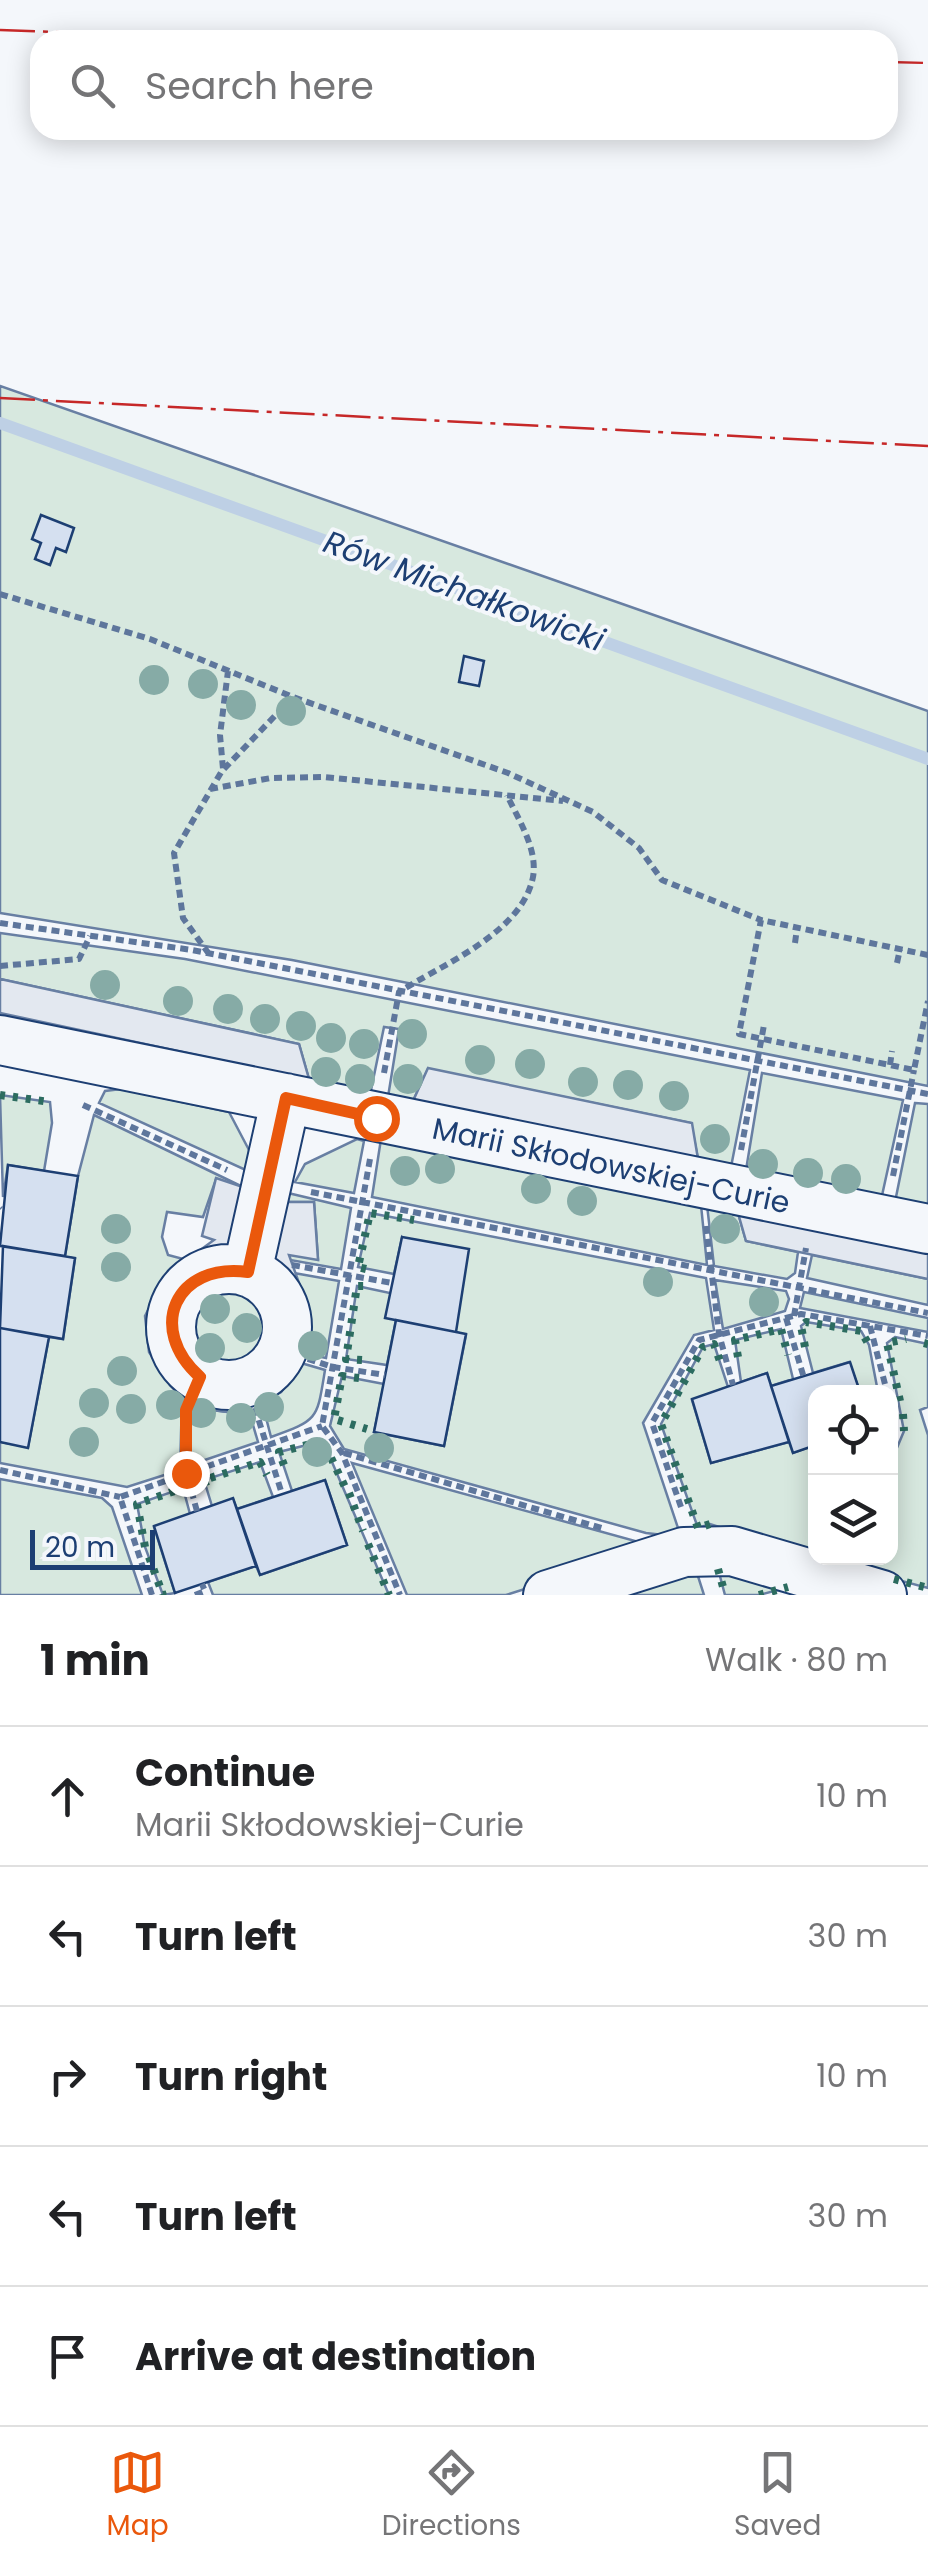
<!DOCTYPE html>
<meta charset="utf-8">
<style>
body{margin:0;font-family:Poppins,sans-serif;background:#f2f2f2;color:#202124}
.controls{position:absolute;right:30px;bottom:30px;display:grid;overflow:hidden;border-radius:20px;box-shadow:0 5px 25px #0003}
.controls button{width:90px;height:90px;display:grid;place-items:center;padding:0;border:0;border-bottom:2px solid #e0e0e0;background:#fff;color:#202124;font:50px sans-serif}
.scale{position:absolute;left:30px;bottom:25px;width:125px;box-sizing:border-box;padding-left:10px;border:5px solid #1d3f73;border-top:0;font-size:28px;line-height:35px;white-space:nowrap;color:#1d3f73;-webkit-text-stroke:8px #f4f7fb;paint-order:stroke}
.stop{position:absolute;width:30px;height:30px;margin:-22px;border:8px solid #ea580c;border-radius:50%;background:#fff}
.stop.end{background:#ea580c;border-color:#fff;box-shadow:0 2px 10px #0008}
.list{margin:0;padding:0;list-style:none}
h2{display:flex;justify-content:space-between;align-items:center;height:130px;margin:0;padding:0 40px;font-size:42px}
h2 small{font-size:32px;font-weight:400;color:#757577}
.list li{display:grid;grid-template-columns:65px 1fr auto;gap:30px;align-items:center;box-sizing:border-box;height:140px;padding:0 40px;border-top:2px solid #e0e0e0}
.list b{display:block;font-size:38px;white-space:nowrap}
.list p{margin:0;font-size:32px;white-space:nowrap;color:#757577}
.list em{font-size:32px;font-style:normal;color:#757577}
.icon{flex:none;width:55px;height:55px;fill:none;stroke:currentColor;stroke-width:2;stroke-linecap:round;stroke-linejoin:round}
.map{position:relative;flex:none;width:928px;height:1595px;overflow:hidden}
.search{position:absolute;background:#fff;box-shadow:0 5px 25px #0003;left:30px;right:30px;top:30px;height:110px;display:flex;align-items:center;gap:25px;box-sizing:border-box;padding:0 35px;border-radius:30px;color:#757577;font-size:38px}
.sheet{height:830px;background:#fff}
nav{display:flex;justify-content:space-around;align-items:center;box-sizing:border-box;height:140px;border-top:2px solid #e0e0e0;background:#fff;font-size:28px;color:#757577}
nav a{display:grid;justify-items:center;gap:5px}
nav .on{color:#ea580c}
.map>svg:first-child{display:block}
.green{fill:#d7e8df;stroke:#687fa3;stroke-width:2.5}
.parking{fill:#e3e8f0;stroke:#687fa3;stroke-width:2.5;fill-rule:evenodd}
.lines{fill:none;stroke-linecap:round;stroke-linejoin:round}
.stream{stroke:#bed0e5;stroke-width:12}
.building{fill:#d5e0f0;stroke:#1d3f73;stroke-width:2.5}
.minor-casing{stroke:#1d3f73;stroke-width:52}
.path{stroke:#5e769c;stroke-width:6;stroke-dasharray:8 5;stroke-linecap:butt}
.minor{stroke:#f4f7fb;stroke-width:48}
.hedge{stroke:#2c6c60;stroke-width:8;stroke-dasharray:5 8;stroke-linecap:butt}
.power{stroke:#c62828;stroke-width:2.5;stroke-dasharray:35 8 5 8;stroke-linecap:butt}
.tree{fill:#86aba6}
.route{stroke:#ea580c;stroke-width:12}
.labels{text-anchor:middle;stroke-width:8;stroke-linejoin:round;paint-order:stroke}
.street-label{font-size:30px;fill:#1d3f73;stroke:#f4f7fb}
.water-label{font-size:32px;font-style:italic;fill:#1d3f73;stroke:#f4f7fb}
</style>
<div class="map">
<svg width="928" height="1595" viewBox="0 0 928 1595">
<rect width="100%" height="100%" fill="#f4f7fb"/>
<!-- green -->
<path class="green" d="M0,386L928,711V1086L292,960L0,913Z
M0,933L185,959L750,1070L731,1167L698,1159L691,1123L428,1069L413,1101L388,1097L399,1029L384,1027L370,1095L309,1079L299,1044L0,979Z
M762,1073L903,1100L881,1200L746,1170Z
M121,1089L229,1112L249,1150L250,1172L99,1103L105,1091Z
M0,1095L50,1102L52,1123L44,1171L8,1165L3,1197Z
M915,1103L928,1104V1209L895,1202Z
M94,1115L247,1189L216,1179L203,1217L167,1212L162,1237L168,1255L187,1260L166,1275L170,1385L182,1398L180,1470L127,1487L0,1463V1442L28,1447L49,1337L63,1339L75,1259L65,1256L78,1176Z
M357,1139L364,1141L354,1193L295,1182L305,1164Z
M381,1139L701,1205L707,1265L372,1197Z
M288,1193L351,1208L341,1269L290,1260L288,1254L318,1259L314,1202H287Z
M707,1205L738,1213L746,1241L798,1252L795,1273L787,1279L714,1266Z
M370,1213L706,1278L714,1330L694,1335L643,1423L681,1537L646,1533L344,1449L330,1426L342,1376L384,1384L374,1432L444,1446L466,1335L456,1332L402,1238L394,1274L358,1267Z
M812,1255L928,1279V1305L807,1278Z
M294,1273L339,1281L326,1358L303,1353L309,1311Z
M715,1280L786,1291L789,1299L785,1311L723,1329Z
M357,1286L390,1293L396,1320L387,1365L346,1359Z
M187 1332a41 41 0 1 1 82 0a41 41 0 1 1-82 0Z
M804,1292L928,1318V1332L800,1308Z
M806,1322L861,1331L869,1345L878,1392H860L849,1362L813,1373L801,1326Z
M781,1329L793,1379L771,1386L767,1373L741,1382L735,1340Z
M895,1337L928,1344V1407L920,1410L928,1435V1588L842,1565L846,1558H890L891,1462L904,1431L887,1343Z
M714,1344L728,1387L692,1400L711,1463L789,1442L793,1453L815,1445L816,1558L710,1524L698,1528L661,1424L703,1347Z
M301,1363L325,1370C317,1419 319,1420 271,1437L262,1402L281,1392Z
M197,1408L235,1413L248,1408L258,1442L190,1465L188,1411Z
M323,1441L389,1595H213L208,1582L256,1566L260,1575L347,1545L325,1480L292,1491L279,1452Z
M260,1462L273,1497L237,1509L233,1499L212,1506L204,1480Z
M352,1463L657,1547L506,1595H407Z
M0,1479L102,1498L112,1507L142,1595H0Z
M183,1488L190,1514L154,1527L175,1593L163,1595L145,1547L137,1504Z
M717,1565L789,1587L759,1595H725Z
M696,1570L704,1595H603Z"/>
<!-- parking -->
<path class="parking" d="M0,979L299,1044L309,1079L0,1013Z
M428,1068L692,1123L698,1159L413,1101Z
M216,1178L287,1202H314L318,1260L289,1255L309,1311L299,1368L281,1392L235,1413L197,1408L170,1385L149,1352L145,1316L166,1275L214,1240L202,1236ZM234,1243L283,1303L288,1327L283,1351L268,1370L247,1383L223,1385L200,1377L182,1361L172,1339V1315L182,1292L200,1276L223,1269Z
M738,1213L928,1251V1279L746,1241Z"/>
<g class="lines">
<!-- stream -->
<path class="stream" d="M0,423L928,759"/>
</g>
<!-- building -->
<path class="building" d="M41,515L74,528L66,552L56,548L50,565L35,559L41,543L32,539Z
M464,656L484,661L479,686L459,682Z
M8,1165L78,1176L65,1256L0,1246Z
M402,1237L469,1249L456,1332L385,1318Z
M3,1246L75,1258L63,1339L0,1328Z
M396,1320L466,1334L444,1446L374,1432Z
M0,1328L49,1337L28,1448L0,1442Z
M850,1362L860,1392H816V1445L793,1453L771,1386Z
M767,1373L789,1442L711,1463L692,1399Z
M325,1480L347,1545L260,1575L237,1509Z
M233,1498L256,1566L175,1593L154,1526Z"/>
<g class="lines">
<!-- minor casing -->
<g class="minor-casing">
<path id="minor" d="M0,1040L928,1229
M171 1327a58 58 0 1 1 116 0a58 58 0 1 1-116 0Z
M247,1272L286,1098
M548,1595L684,1552L732,1551L882,1595"/>
</g>
<!-- path -->
<path class="path" d="M0,594L150,639L293,697L508,773L593,812L639,848L662,880L761,920
M224,769L293,697
M210,789L271,778L324,777L563,801
M0,923L192,950L928,1094
M795,943L797,928
M209,954L183,918L174,853L223,769L220,735L228,671
M928,955L761,920L739,1034L914,1070L928,1001
M897,963L900,949
M0,966L79,959L90,936
M890,1065L892,1051
M384,1073L399,992C443,964 522,933 533,877C538,849 518,819 507,795
M83,1105L227,1170
M741,1150L764,1025
M370,1159L322,1426L342,1453L400,1595
M893,1176L914,1070
M311,1192L928,1313
M0,1208L1,1209
M706,1226L719,1334L733,1385
M292,1265L392,1283
M794,1316L806,1248
M786,1318L804,1378
M870,1326L887,1392
M283,1351L333,1367L385,1375
M247,1383L282,1494
M890,1408L895,1427L890,1437
M344,1453L605,1529
M0,1470L120,1497
M681,1507L652,1423L699,1340L801,1314L928,1336
M197,1511C183,1464 180,1422 200,1377
M152,1595L120,1497L322,1426
M195,1595L205,1591L202,1584"/>
<!-- minor -->
<use href="#minor" class="minor"/>
<!-- hedge -->
<path class="hedge" d="M0,1095L50,1102
M366,1269L358,1267L370,1213L414,1220
M924,1343L928,1344
M805,1347L801,1326L806,1322L861,1331L869,1345
M738,1357L735,1340L781,1329L788,1355
M362,1360L346,1359L357,1286H364
M359,1378L342,1376L334,1419L367,1429
M900,1401L887,1343L906,1339
M903,1414L904,1431
M890,1462H891
M284,1465L279,1452L323,1441L345,1487
M206,1486L204,1480L260,1462L267,1475
M349,1493L363,1531
M710,1524L698,1528L661,1424L703,1347L714,1344L722,1367
M368,1544L389,1595
M145,1547L137,1504L183,1488
M149,1557L163,1595L169,1594
M718,1569L725,1594
M894,1579L928,1588
M759,1595L788,1587"/>
<!-- power -->
<path class="power" d="M0,30L283,40
M888,62L928,63
M0,398L928,446"/>
</g>
<!-- trees -->
<g class="tree">
<circle cx="154" cy="680" r="15"/>
<circle cx="203" cy="684" r="15"/>
<circle cx="241" cy="705" r="15"/>
<circle cx="291" cy="711" r="15"/>
<circle cx="105" cy="985" r="15"/>
<circle cx="178" cy="1001" r="15"/>
<circle cx="228" cy="1009" r="15"/>
<circle cx="265" cy="1019" r="15"/>
<circle cx="301" cy="1026" r="15"/>
<circle cx="412" cy="1034" r="15"/>
<circle cx="331" cy="1038" r="15"/>
<circle cx="364" cy="1044" r="15"/>
<circle cx="480" cy="1060" r="15"/>
<circle cx="530" cy="1064" r="15"/>
<circle cx="326" cy="1072" r="15"/>
<circle cx="360" cy="1079" r="15"/>
<circle cx="408" cy="1079" r="15"/>
<circle cx="583" cy="1082" r="15"/>
<circle cx="628" cy="1085" r="15"/>
<circle cx="674" cy="1096" r="15"/>
<circle cx="715" cy="1139" r="15"/>
<circle cx="763" cy="1164" r="15"/>
<circle cx="440" cy="1169" r="15"/>
<circle cx="405" cy="1171" r="15"/>
<circle cx="808" cy="1173" r="15"/>
<circle cx="846" cy="1179" r="15"/>
<circle cx="536" cy="1189" r="15"/>
<circle cx="582" cy="1201" r="15"/>
<circle cx="116" cy="1229" r="15"/>
<circle cx="725" cy="1229" r="15"/>
<circle cx="116" cy="1267" r="15"/>
<circle cx="658" cy="1282" r="15"/>
<circle cx="764" cy="1302" r="15"/>
<circle cx="215" cy="1309" r="15"/>
<circle cx="247" cy="1328" r="15"/>
<circle cx="313" cy="1346" r="15"/>
<circle cx="210" cy="1348" r="15"/>
<circle cx="122" cy="1371" r="15"/>
<circle cx="94" cy="1403" r="15"/>
<circle cx="171" cy="1405" r="15"/>
<circle cx="269" cy="1407" r="15"/>
<circle cx="131" cy="1409" r="15"/>
<circle cx="201" cy="1413" r="15"/>
<circle cx="241" cy="1418" r="15"/>
<circle cx="84" cy="1442" r="15"/>
<circle cx="379" cy="1448" r="15"/>
<circle cx="317" cy="1452" r="15"/>
</g>
<g class="lines">
<!-- route -->
<path class="route" d="M186,1473V1410L200,1377C146,1329 175,1262 248,1272L286,1098L376,1118"/>
</g>
<g class="labels">
<!-- street labels -->
<g class="street-label">
<text transform="translate(611 1166) rotate(12)" y="10">Marii Skłodowskiej-Curie</text>
</g>
<!-- water labels -->
<g class="water-label">
<text transform="translate(464 591) rotate(20)" y="11">Rów Michałkowicki</text>
</g>
</g>
</svg>
<div class="controls">
<button><svg class="icon" aria-label="locate" viewBox="0 0 24 24"><circle cx="12" cy="12" r="6"/><path d="M12 2v4M12 18v4M2 12h4M18 12h4"/></svg></button>
<button><svg class="icon" aria-label="layers" viewBox="0 0 24 24"><path d="M12 4l9 5-9 5-9-5zM3 14l9 5 9-5"/></svg></button>
</div>
<div class="scale">20 m</div>
<div class="stop" style="left:376px;top:1118px"></div>
<div class="stop end" style="left:186px;top:1473px"></div>
<div class="search"><svg class="icon" aria-label="search" viewBox="0 0 24 24"><circle cx="10" cy="10" r="6"/><path d="M15 15l6 6"/></svg>Search here</div>
</div>
<section class="sheet">
<h2>1 min<small>Walk · 80 m</small></h2>
<ul class="list">
<li><svg class="icon" aria-label="ahead" viewBox="0 0 24 24"><path d="M12 20V5M6 11l6-6 6 6"/></svg><div><b>Continue</b><p>Marii Skłodowskiej-Curie</p></div><em>10 m</em></li>
<li><svg class="icon" aria-label="left" viewBox="0 0 24 24"><path d="M17 20v-9H6M10 6l-5 5 5 5"/></svg><div><b>Turn left</b></div><em>30 m</em></li>
<li><svg class="icon" aria-label="right" viewBox="0 0 24 24"><path d="M7 20v-9h11M14 6l5 5-5 5"/></svg><div><b>Turn right</b></div><em>10 m</em></li>
<li><svg class="icon" aria-label="left" viewBox="0 0 24 24"><path d="M17 20v-9H6M10 6l-5 5 5 5"/></svg><div><b>Turn left</b></div><em>30 m</em></li>
<li><svg class="icon" aria-label="arrive" viewBox="0 0 24 24"><path d="M6 21V4h12l-3 4 3 4H6"/></svg><div><b>Arrive at destination</b></div></li>
</ul>
</section>
<nav>
<a class="on"><svg class="icon" aria-label="map" viewBox="0 0 24 24"><path d="M3 6l6-2 6 2 6-2v14l-6 2-6-2-6 2zM9 4v14M15 6v14"/></svg>Map</a>
<a><svg class="icon" aria-label="directions" viewBox="0 0 24 24"><path d="M12 3l9 9-9 9-9-9zM9 14v-3h6M13 9l2 2-2 2"/></svg>Directions</a>
<a><svg class="icon" aria-label="saved" viewBox="0 0 24 24"><path d="M7 4h10v16l-5-4-5 4z"/></svg>Saved</a>
</nav>
